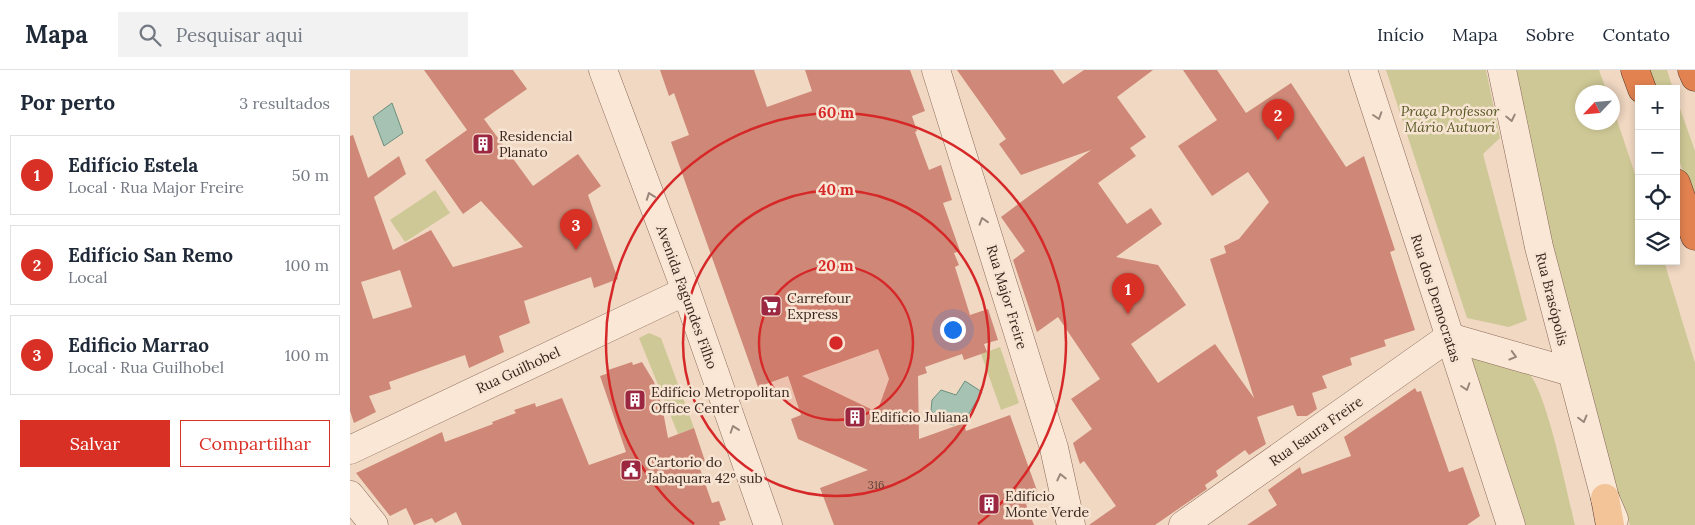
<!DOCTYPE html>
<html lang="pt">
<meta charset="utf-8">
<style>
body{margin:0;font-family:Lora,serif;background:#f2f2f3;color:#1f2937}
.controls{position:absolute;right:15px;top:15px;display:grid;overflow:hidden;border-radius:0px;box-shadow:0 2px 8px #0003}
.controls button{width:45px;height:45px;display:grid;place-items:center;padding:0;border:0;border-bottom:1px solid #e0e1e3;background:#fff;color:#1f2937;font:25px sans-serif}
.compass{position:absolute;left:1225px;top:15px;width:45px;height:45px;border-radius:50%;background:#fff;box-shadow:0 2px 8px #0003;rotate:244deg}
.you{position:absolute;left:602px;top:259px;width:18px;height:18px;margin:-12px;border:4px solid #fff;border-radius:50%;background:#1a73e8;box-shadow:0 0 0 8px #1a73e833}
.badge{display:grid;place-items:center;width:32px;height:32px;border-radius:50%;background:#d93025;color:#fff;font-size:16px;font-weight:700}
.pin{position:absolute;translate:-50% -41px;filter:drop-shadow(0 1px 2px #0008)}
.pin::after{content:'';position:absolute;top:26px;width:18px;height:15px;background:inherit;clip-path:polygon(0 0,100% 0,50% 100%)}
.list{margin:0;padding:0;list-style:none}
h2{display:flex;justify-content:space-between;align-items:center;height:65px;margin:0;padding:0 20px;font-size:21px}
h2 small{font-size:16px;font-weight:400;color:#747a83}
.list li{display:grid;grid-template-columns:32px 1fr auto;gap:15px;align-items:center;box-sizing:border-box;height:80px;margin:0 10px 10px;padding:0 10px;border:1px solid #e0e1e3;border-radius:0px}
.list b{display:block;font-size:19px;white-space:nowrap}
.list p{margin:0;font-size:16px;white-space:nowrap;color:#747a83}
.list em{font-size:16px;font-style:normal;color:#747a83}
.actions{display:flex;gap:10px;padding:15px 20px}
.actions a{flex:1;padding:11px 0;border:1px solid #d93025;border-radius:0px;text-align:center;font-size:18px;color:#d93025}
.actions .main{background:#d93025;color:#fff}
.icon{flex:none;width:28px;height:28px;fill:none;stroke:currentColor;stroke-width:2;stroke-linecap:round;stroke-linejoin:round}
.map{position:relative;flex:none;width:1345px;height:455px;overflow:hidden}
header{display:flex;align-items:center;gap:30px;box-sizing:border-box;height:70px;padding:0 25px;background:#fff;border-bottom:1px solid #e0e1e3}
header strong{font-size:24px}
nav{display:flex;gap:28px;margin-inline-start:auto;font-size:18px}
.search{width:350px;height:45px;background:#f2f2f3;display:flex;align-items:center;gap:12px;box-sizing:border-box;padding:0 18px;border-radius:0px;color:#747a83;font-size:19px}
main{display:flex}
aside{flex:1;background:#fff}
.map>svg:first-child{display:block}
.green{fill:#cec896}
.water{fill:#a5c2b3;stroke:#6b917f}
.building{fill:#cf8877;fill-rule:evenodd}
.lines{fill:none;stroke-linecap:round;stroke-linejoin:round}
.minor-casing{stroke:#8a6859;stroke-width:29}
.major-casing{stroke:#58382d;stroke-width:29}
.highway-casing{stroke:#58382d;stroke-width:29}
.minor{stroke:#fae7d6;stroke-width:28}
.major{stroke:#f4c499;stroke-width:28}
.highway{stroke:#e28250;stroke-width:28}
.oneway{stroke:#9a867a}
.ring{fill:none;stroke:#d62828;stroke-width:2.5}
.labels{text-anchor:middle;stroke-width:5;stroke-linejoin:round;paint-order:stroke}
.number-label{font-size:11px;fill:#5e3e34}
.park-label{font-size:14px;font-style:italic;fill:#555723;stroke:#f7e4d2}
.poi-label{font-size:14px;fill:#39251d;stroke:#f7e4d2;text-anchor:start}
.street-label{font-size:14px;fill:#39251d;stroke:#f7e4d2}
.centre{fill:#d62828;stroke:#f7e4d2;stroke-width:2.5}
.ring-label{font-size:15px;text-anchor:middle;font-weight:bold;fill:#d62828;stroke:#f7e4d2;stroke-width:5;stroke-linejoin:round;paint-order:stroke}
</style>
<header>
<strong>Mapa</strong>
<div class="search"><svg class="icon" aria-label="search" viewBox="0 0 24 24"><circle cx="10" cy="10" r="6"/><path d="M15 15l6 6"/></svg>Pesquisar aqui</div>
<nav><a>Início</a><a>Mapa</a><a>Sobre</a><a>Contato</a></nav>
</header>
<main>
<aside>
<h2>Por perto<small>3 resultados</small></h2>
<ul class="list">
<li><span class="badge">1</span><div><b>Edifício Estela</b><p>Local · Rua Major Freire</p></div><em>50 m</em></li>
<li><span class="badge">2</span><div><b>Edifício San Remo</b><p>Local</p></div><em>100 m</em></li>
<li><span class="badge">3</span><div><b>Edificio Marrao</b><p>Local · Rua Guilhobel</p></div><em>100 m</em></li>
</ul>
<div class="actions"><a class="main">Salvar</a><a>Compartilhar</a></div>
</aside>
<div class="map">
<svg width="1345" height="455" viewBox="0 0 1345 455">
<rect width="100%" height="100%" fill="#f0d8c2"/>
<!-- green -->
<path class="green" d="M1036,0H1136L1150,68L1133,84L1177,250L1159,257L1117,248Z
M1157,0H1249L1257,22H1232V52H1262L1263,38L1289,116V191H1314L1345,293V455H1280L1242,349Z
M1299,0H1317L1323,19H1305Z
M1326,27L1345,81V137L1326,81Z
M85,120L100,143L55,172L40,150Z
M299,263L311,268L344,358L328,364L289,268Z
M650,277L669,333L651,340L631,284Z
M1112,286C1132,287 1157,290 1175,300C1195,310 1218,428 1225,455H1166Z"/>
<!-- water -->
<path class="water" d="M42,33L53,63L34,76L23,47Z
M615,311L632,322L617,347L611,344L604,355L591,352L594,349L581,341L582,330L591,320L606,325Z"/>
<!-- building -->
<path class="building" d="M74,0H163L177,19L134,49L183,116L228,84L251,116L238,125L268,209L244,218L241,207L174,231L180,253L149,266L154,282L119,298L115,285L39,312L41,319L19,326L26,342L4,353L0,341V66L3,65L18,108L49,86L56,104L24,127L43,180L81,160L103,197L173,177L131,131L113,144L75,90L117,60ZM50,200L62,237L23,249L11,212Z
M310,0H404L417,37L462,21L455,0H560L575,41L562,46L567,61L565,62L579,100L591,95L602,130L593,133L610,181L604,183L609,195L605,197L620,245L638,239L648,270L634,274L637,282L614,290L612,284L575,297L577,303L568,306L569,369L614,353L616,361L660,345L690,429L676,434L684,455H484L470,418L518,400L448,369L441,349L451,345L438,306L408,317L321,72L339,65L324,23L319,26ZM528,279L539,309L527,342L452,306Z
M607,0H703L713,14L734,0H803L767,27L796,67L780,78L786,86L748,113L777,154L801,138L812,154L766,187L808,195L836,235L781,274L808,313L865,274L904,328L860,189L876,183L874,176L889,169L919,132L898,102L862,126L828,76L867,50L833,0H867L896,43L941,13L996,97L1014,86L1045,180L1040,182L1065,260L1034,270L1036,276L1000,288L1002,295L972,306L977,318L962,323L967,339L957,346H947L943,335L907,347L916,374L899,385L895,380L866,401L868,406L855,415L857,419L805,455H739L766,436L734,391L730,394L723,373L742,359L721,329L750,309L708,247L687,262L663,190L675,181L651,147L741,80L671,105L649,74L656,69Z
M282,292L283,295L292,292L304,312L312,336L318,368L344,358L356,394L349,396L362,433L369,431L376,450L369,452L370,455H112L106,442L85,453L82,448L64,455L56,438L40,446L6,403L92,362L95,372L143,354L142,352L166,343L164,340L185,333L186,337L212,328L239,395L276,382L250,306L259,303L258,300Z
M1065,318L1067,322L1071,321L1099,402L1113,397L1130,446L1117,455H897L927,435L918,420L950,397L952,404L1001,386L994,367Z"/>
<g class="lines">
<!-- minor casing -->
<g class="minor-casing">
<path id="minor" d="M253,0L336,221L418,455
M586,0L704,378L721,455
M1013,0L1161,455
M1152,0L1189,177L1255,428L1264,449
M0,380L336,221
M0,425L24,455
M833,455L1099,267L1221,302"/>
</g>
<!-- major casing -->
<g class="major-casing">
<path id="major" d="M1255,428L1260,455"/>
</g>
<!-- highway casing -->
<g class="highway-casing">
<path id="highway" d="M1285,0L1292,19
M1342,0L1345,7
M1326,113L1345,166"/>
</g>
<!-- minor -->
<use href="#minor" class="minor"/>
<!-- major -->
<use href="#major" class="major"/>
<!-- highway -->
<use href="#highway" class="highway"/>
</g>
<!-- one-way arrows -->
<defs><path id="oneway-chevron" d="M-2-3.5L2.5 0L-2 3.5" fill="none" stroke-width="1.6" stroke-linecap="round" stroke-linejoin="round" transform="scale(1.25)"/></defs>
<g class="oneway">
<use href="#oneway-chevron" transform="translate(1028 46) rotate(72)"/>
<use href="#oneway-chevron" transform="translate(1161 48) rotate(78)"/>
<use href="#oneway-chevron" transform="translate(300 126) rotate(-110)"/>
<use href="#oneway-chevron" transform="translate(633 151) rotate(-107)"/>
<use href="#oneway-chevron" transform="translate(1163 286) rotate(16)"/>
<use href="#oneway-chevron" transform="translate(1116 317) rotate(72)"/>
<use href="#oneway-chevron" transform="translate(1233 349) rotate(75)"/>
<use href="#oneway-chevron" transform="translate(384 359) rotate(-109)"/>
<use href="#oneway-chevron" transform="translate(711 407) rotate(-103)"/>
</g>
<!-- distance rings -->
<circle cx="486" cy="273" r="77" fill="#d62828" fill-opacity=".12"/>
<g class="ring">
<circle cx="486" cy="273" r="77"/>
<circle cx="486" cy="273" r="153"/>
<path d="M344 454A230 230 0 1 1 628 454"/>
</g>
<!-- icons -->
<defs>
<g id="building-square" transform="scale(1.125)"><rect x="-9" y="-9" width="18" height="18" rx="4" fill="#9b2741" stroke="#f7e4d2"/><path d="M-4-6H4V6H1V3H-1V6H-4ZM-2.5-4.3h1.7v1.8h-1.7ZM.8-4.3h1.7v1.8H.8ZM-2.5-1h1.7V.8h-1.7ZM.8-1h1.7V.8H.8Z" fill="#fff"/></g>
<g id="supermarket-square" transform="scale(1.125)"><rect x="-9" y="-9" width="18" height="18" rx="4" fill="#9b2741" stroke="#f7e4d2"/><path d="M-6-5.5h2.5l.6 2H6L4.5 2H-2.5L-4.4-4H-6ZM-1.5 3.2a1.3 1.3 0 1 0 .1 0ZM3 3.2a1.3 1.3 0 1 0 .1 0Z" fill="#fff"/></g>
<g id="civic-square" transform="scale(1.125)"><rect x="-9" y="-9" width="18" height="18" rx="4" fill="#9b2741" stroke="#f7e4d2"/><path d="M-.6-6.5H3V-4.5H.6V-3L4-1V1h2V6H-6V1h2V-1L-.6-3ZM-1.2 2.5V6h2.4V2.5Z" fill="#fff"/></g>
</defs>
<g fill-rule="evenodd">
<use href="#building-square" x="133" y="74"/>
<use href="#supermarket-square" x="421" y="236"/>
<use href="#building-square" x="285" y="330"/>
<use href="#building-square" x="505" y="347"/>
<use href="#civic-square" x="281" y="400"/>
<use href="#building-square" x="639" y="434"/>
</g>
<g class="labels">
<!-- number labels -->
<g class="number-label">
<text x="526" y="419">316</text>
</g>
<!-- park labels -->
<g class="park-label">
<text x="1100" y="46">Praça Professor<tspan x="1100" dy="16">Mário Autuori</tspan></text>
</g>
<!-- poi labels -->
<g class="poi-label">
<text x="149" y="71">Residencial<tspan x="149" dy="16">Planato</tspan></text>
<text x="437" y="233">Carrefour<tspan x="437" dy="16">Express</tspan></text>
<text x="301" y="327">Edifício Metropolitan<tspan x="301" dy="16">Office Center</tspan></text>
<text x="521" y="352">Edifício Juliana</text>
<text x="297" y="397">Cartorio do<tspan x="297" dy="16">Jabaquara 42º sub</tspan></text>
<text x="655" y="431">Edifício<tspan x="655" dy="16">Monte Verde</tspan></text>
</g>
<!-- street labels -->
<g class="street-label">
<text transform="translate(337 227) rotate(70)" y="5">Avenida Fagundes Filho</text>
<text transform="translate(657 227) rotate(73)" y="5">Rua Major Freire</text>
<text transform="translate(1086 228) rotate(72)" y="5">Rua dos Democratas</text>
<text transform="translate(1202 229) rotate(76)" y="5">Rua Brasópolis</text>
<text transform="translate(168 300) rotate(-25)" y="5">Rua Guilhobel</text>
<text transform="translate(966 361) rotate(-35)" y="5">Rua Isaura Freire</text>
</g>
</g>
<circle cx="486" cy="273" r="8" class="centre"/>
<g class="ring-label">
<text x="486" y="48">60 m</text>
<text x="486" y="125">40 m</text>
<text x="486" y="201">20 m</text>
</g>
</svg>
<div class="controls">
<button>+</button>
<button>−</button>
<button><svg class="icon" aria-label="locate" viewBox="0 0 24 24"><circle cx="12" cy="12" r="6"/><path d="M12 2v4M12 18v4M2 12h4M18 12h4"/></svg></button>
<button><svg class="icon" aria-label="layers" viewBox="0 0 24 24"><path d="M12 4l9 5-9 5-9-5zM3 14l9 5 9-5"/></svg></button>
</div>
<svg class="compass" viewBox="-18 -18 36 36"><path d="M0-13l5 13h-10z" fill="#e53935"/><path d="M0 13l5-13h-10z" fill="#747a83"/></svg>
<div class="you"></div>
<div class="pin badge" style="left:778px;top:244px">1</div>
<div class="pin badge" style="left:928px;top:70px">2</div>
<div class="pin badge" style="left:226px;top:180px">3</div>
</div>
</main>
